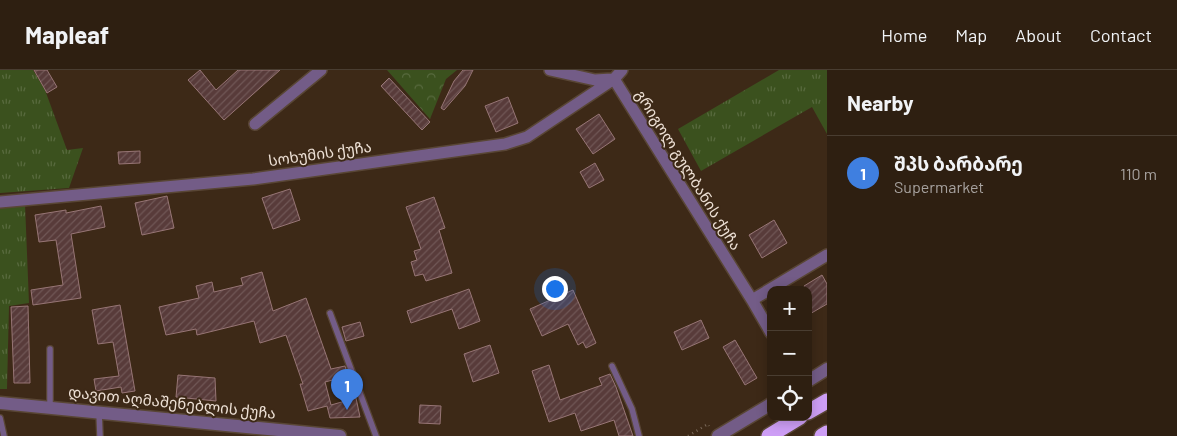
<!DOCTYPE html>
<meta charset="utf-8">
<style>
body{margin:0;font-family:Barlow,"Noto Sans Georgian",sans-serif;background:#3a2c1f;color:#f1f3f6}
.controls{position:absolute;right:15px;bottom:15px;display:grid;overflow:hidden;border-radius:10px;box-shadow:0 2px 12px #0003}
.controls button{width:45px;height:45px;display:grid;place-items:center;padding:0;border:0;border-bottom:1px solid #493d31;background:#2e1f11;color:#f1f3f6;font:25px sans-serif}
.you{position:absolute;left:554px;top:218px;width:18px;height:18px;margin:-12px;border:4px solid #fff;border-radius:50%;background:#1a73e8;box-shadow:0 0 0 8px #1a73e833}
.badge{display:grid;place-items:center;width:32px;height:32px;border-radius:50%;background:#aeaefa;color:#fff;font-size:16px;font-weight:700}
.pin{position:absolute;translate:-50% -41px;filter:drop-shadow(0 1px 2px #0008)}
.pin::after{content:'';position:absolute;top:26px;width:18px;height:15px;background:inherit;clip-path:polygon(0 0,100% 0,50% 100%)}
.list{margin:0;padding:0;list-style:none}
h2{display:flex;justify-content:space-between;align-items:center;height:65px;margin:0;padding:0 20px;font-size:21px}
h2 small{font-size:16px;font-weight:400;color:#a7a29f}
.list li{display:grid;grid-template-columns:32px 1fr auto;gap:15px;align-items:center;box-sizing:border-box;height:75px;padding:0 20px;border-top:1px solid #493d31}
.list b{display:block;font-size:19px;white-space:nowrap}
.list p{margin:0;font-size:16px;white-space:nowrap;color:#a7a29f}
.list em{font-size:16px;font-style:normal;color:#a7a29f}
.icon{flex:none;width:28px;height:28px;fill:none;stroke:currentColor;stroke-width:2;stroke-linecap:round;stroke-linejoin:round}
.map{position:relative;flex:none;width:827px;height:366px;overflow:hidden}
header{display:flex;align-items:center;gap:30px;box-sizing:border-box;height:70px;padding:0 25px;background:#2e1f11;border-bottom:1px solid #493d31}
header strong{font-size:24px}
nav{display:flex;gap:28px;margin-inline-start:auto;font-size:18px}
main{display:flex}
aside{flex:1;background:#2e1f11}
.map>svg:first-child{display:block}
.grass{fill:url(#grass-tufts)}
.forest{fill:url(#forest-crowns)}
.building{fill:url(#building-hatch);stroke:#977575}
.lines{fill:none;stroke-linecap:round;stroke-linejoin:round}
.service-casing{stroke:#594635;stroke-width:8}
.minor-casing{stroke:#594635;stroke-width:14}
.tertiary-casing{stroke:#594635;stroke-width:15}
.motorway-casing{stroke:#594635;stroke-width:18}
.path{stroke:#796858;stroke-width:2.5;stroke-dasharray:1 4;stroke-linecap:butt}
.service{stroke:#735c87;stroke-width:5.5}
.minor{stroke:#735c87;stroke-width:11}
.tertiary{stroke:#735c87;stroke-width:12}
.motorway{stroke:#cd9ef5;stroke-width:15}
.labels{text-anchor:middle;stroke-width:4;stroke-linejoin:round;paint-order:stroke}
.street-label{font-size:15px;fill:#ede0d5;stroke:#3d2917}
</style>
<header>
<strong>Mapleaf</strong>
<nav><a>Home</a><a>Map</a><a>About</a><a>Contact</a></nav>
</header>
<main>
<div class="map">
<svg width="827" height="366" viewBox="0 0 827 366">
<defs>
<pattern id="grass-tufts" width="24" height="20" patternUnits="userSpaceOnUse" patternTransform="scale(1.25)"><rect width="24" height="20" fill="#3b511e"/><path d="M3 7l-1-3M5 7V3M7 7l1-3M15 17l-1-3M17 17v-4M19 17l1-3" fill="none" stroke="#586a3e"/></pattern>
<pattern id="forest-crowns" width="20" height="18" patternUnits="userSpaceOnUse" patternTransform="scale(1.25)"><rect width="20" height="18" fill="#3b511e"/><path d="M2 6a3 3 0 1 1 6 0M12 15a3 3 0 1 1 6 0" fill="none" stroke="#586a3e"/></pattern>
<pattern id="building-hatch" width="6" height="6" patternUnits="userSpaceOnUse" patternTransform="scale(1.25)"><rect width="6" height="6" fill="#583b3a"/><path d="M-1 1l2-2M0 6l6-6M5 7l2-2" fill="none" stroke="#705756"/></pattern>
</defs>
<rect width="100%" height="100%" fill="#3d2917"/>
<!-- grass -->
<path class="grass" d="M0,0H33L45,20L67,80L83,78L69,118L0,123Z
M779,0H827V64L812,37L701,101L678,59Z
M25,134L29,233L9,236L7,319H0V136Z"/>
<!-- forest -->
<path class="forest" d="M387,0H457L446,9L430,49Z"/>
<!-- building -->
<path class="building" d="M34,0H47L57,17L47,23Z
M200,0L216,20L238,0H280L224,50L188,10Z
M463,0H473L465,16L444,40L441,38L454,11Z
M389,8L430,52L422,60L381,16Z
M508,27L518,53L496,62L485,36Z
M599,44L615,69L593,84L576,59Z
M140,81V93L119,94L118,82Z
M595,93L604,110L589,118L580,102Z
M290,119L300,150L273,159L262,128Z
M167,126L174,158L142,165L135,133Z
M434,127L445,158L439,160L452,203L426,211L423,204L415,206L411,192L417,190L414,181L421,179L406,137Z
M101,136L105,157L71,164L81,228L33,235L31,220L63,215L56,170L39,172L35,145L66,140V143Z
M774,150L787,173L762,188L749,165Z
M262,202L273,241L306,228L331,299L345,296L348,306L325,312L331,335L356,328L360,347L330,348L327,336L308,341L300,314H303L286,265L260,273L254,251L197,265L196,259L166,265L159,237L199,228L196,216L212,212L214,222L243,215L241,208Z
M822,205L827,214V234L808,245V220H806L804,216Z
M469,219L480,251L459,259L452,239L411,253L407,241Z
M573,220L596,273L586,278L583,272L578,275L568,254L542,266L530,239Z
M120,235L135,321L122,323L121,317L96,321L94,309L119,306L113,272L98,274L92,240Z
M28,236L30,313H14L11,237Z
M701,250L709,268L682,280L674,262Z
M360,252L364,266L346,271L342,257Z
M735,270L757,308L745,315L723,277Z
M490,275L499,303L473,312L464,284Z
M549,295L560,330L602,315L599,308L610,304L616,317L633,366H619L614,350L581,361L575,343L549,352L532,301Z
M178,305L215,308L216,331L176,327Z
M420,335L441,336L440,354L419,353Z"/>
<g class="lines">
<!-- service casing -->
<g class="service-casing">
<path id="service" d="M330,243L376,366
M612,296L632,339L639,366
M50,338V279
M99,342L100,366
M0,348L4,366"/>
</g>
<!-- minor casing -->
<g class="minor-casing">
<path id="minor" d="M550,0L595,10L612,9
M614,9L752,230L771,263
M255,54L321,0
M0,132L253,109L505,74L527,67L614,9L622,0
M752,230L827,185"/>
</g>
<!-- tertiary casing -->
<g class="tertiary-casing">
<path id="tertiary" d="M808,311L827,299
M0,333L340,366
M718,366L771,334"/>
</g>
<!-- motorway casing -->
<g class="motorway-casing">
<path id="motorway" d="M808,342L827,331
M769,366L800,347
M822,366L827,363"/>
</g>
<!-- path -->
<path class="path" d="M688,366L708,354L709,356"/>
<!-- service -->
<use href="#service" class="service"/>
<!-- minor -->
<use href="#minor" class="minor"/>
<!-- tertiary -->
<use href="#tertiary" class="tertiary"/>
<!-- motorway -->
<use href="#motorway" class="motorway"/>
</g>
<g class="labels">
<!-- street labels -->
<g class="street-label">
<text transform="translate(320 84) rotate(-8)" y="5">სოხუმის ქუჩა</text>
<text transform="translate(688 100) rotate(58)" y="5">გრიგოლ გულბანის ქუჩა</text>
<text transform="translate(172 333) rotate(6)" y="5">დავით აღმაშენებლის ქუჩა</text>
</g>
</g>
</svg>
<div class="controls">
<button>+</button>
<button>−</button>
<button><svg class="icon" aria-label="locate" viewBox="0 0 24 24"><circle cx="12" cy="12" r="6"/><path d="M12 2v4M12 18v4M2 12h4M18 12h4"/></svg></button>
</div>
<div class="you"></div>
<div class="pin badge" style="left:347px;top:340px;background:#3f7fe0">1</div>
</div>
<aside>
<h2>Nearby<small></small></h2>
<ul class="list">
<li><span class="badge" style="background:#3f7fe0">1</span><div><b>შპს ბარბარე</b><p>Supermarket</p></div><em>110 m</em></li>
</ul>
</aside>
</main>
